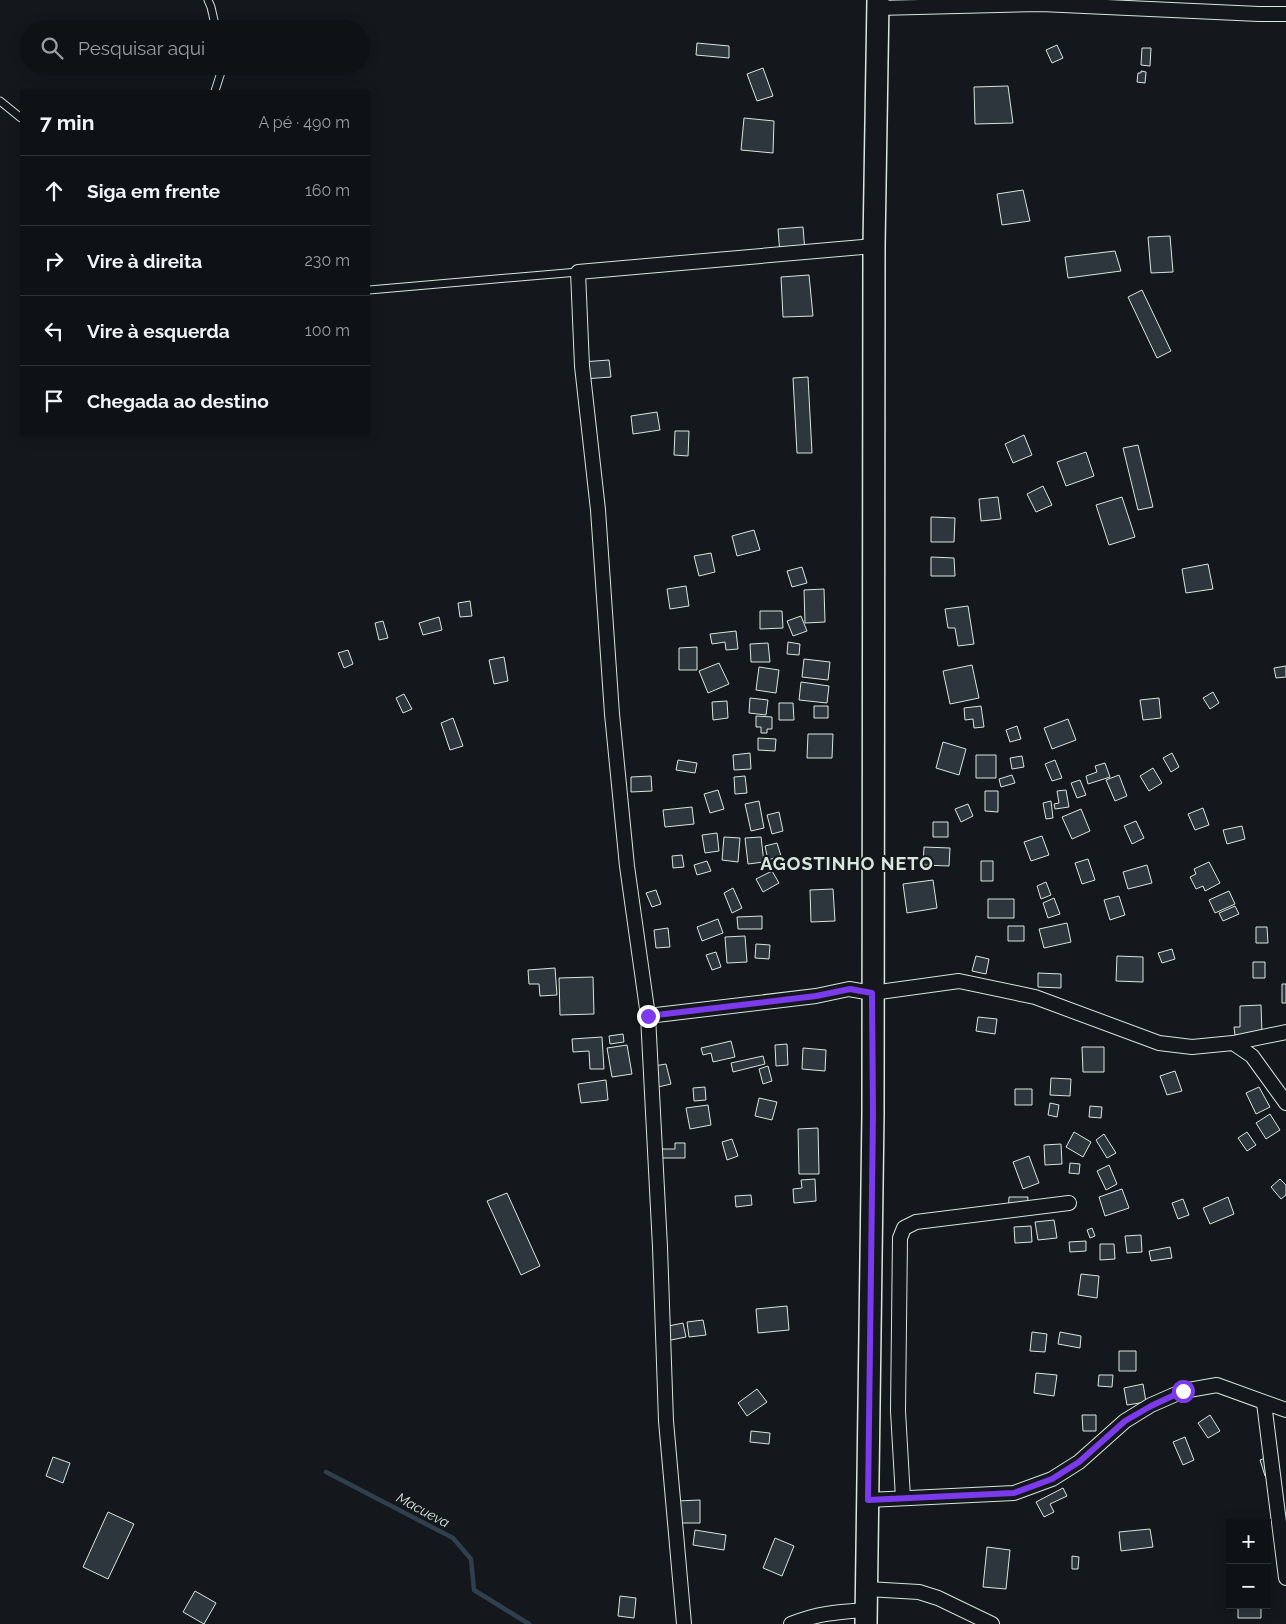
<!DOCTYPE html>
<html lang="pt">
<meta charset="utf-8">
<style>
body{margin:0;font-family:Raleway,sans-serif;background:#1d2022;color:#f1f3f6}
.controls{position:absolute;right:15px;bottom:15px;display:grid;overflow:hidden;border-radius:0px;box-shadow:0 2px 12px #0003}
.controls button{width:45px;height:45px;display:grid;place-items:center;padding:0;border:0;border-bottom:1px solid #2f3234;background:#0f1215;color:#f1f3f6;font:25px sans-serif}
.stop{position:absolute;width:15px;height:15px;margin:-11px;border:4px solid #7c3aed;border-radius:50%;background:#fff}
.stop.end{background:#7c3aed;border-color:#fff;box-shadow:0 1px 5px #0008}
.list{margin:0;padding:0;list-style:none}
h2{display:flex;justify-content:space-between;align-items:center;height:65px;margin:0;padding:0 20px;font-size:21px}
h2 small{font-size:16px;font-weight:400;color:#9b9ea0}
.list li{display:grid;grid-template-columns:32px 1fr auto;gap:15px;align-items:center;box-sizing:border-box;height:70px;padding:0 20px;border-top:1px solid #2f3234}
.list b{display:block;font-size:19px;white-space:nowrap}
.list em{font-size:16px;font-style:normal;color:#9b9ea0}
.icon{flex:none;width:28px;height:28px;fill:none;stroke:currentColor;stroke-width:2;stroke-linecap:round;stroke-linejoin:round}
.map{position:relative;flex:none;width:1286px;height:1624px;overflow:hidden}
.search{position:absolute;background:#0f1215;box-shadow:0 2px 12px #0003;left:20px;top:20px;width:350px;height:55px;display:flex;align-items:center;gap:12px;box-sizing:border-box;padding:0 18px;border-radius:28px;color:#9b9ea0;font-size:19px}
.panel{position:absolute;background:#0f1215;box-shadow:0 2px 12px #0003;left:20px;top:90px;width:350px;height:345px;border-radius:0px}
.map>svg:first-child{display:block}
.lines{fill:none;stroke-linecap:round;stroke-linejoin:round}
.stream{stroke:#2f3f4d;stroke-width:4.5}
.building{fill:#2c363c;stroke:#d8e6dc}
.service-casing{stroke:#d8e6dc;stroke-width:9}
.minor-casing{stroke:#d8e6dc;stroke-width:16}
.primary-casing{stroke:#d8e6dc;stroke-width:24}
.service{stroke:#14181c;stroke-width:7}
.minor{stroke:#14181c;stroke-width:14}
.primary{stroke:#14181c;stroke-width:21}
.route{stroke:#7c3aed;stroke-width:6}
.labels{text-anchor:middle;stroke-width:4;stroke-linejoin:round;paint-order:stroke}
.water-label{font-size:14px;font-style:italic;fill:#d8e6dc;stroke:#14181c}
.district-label{font-size:18px;font-weight:bold;letter-spacing:1px;fill:#d8e6dc;stroke:#14181c}
</style>
<div class="map">
<svg width="1286" height="1624" viewBox="0 0 1286 1624">
<rect width="100%" height="100%" fill="#14181c"/>
<g class="lines">
<!-- stream -->
<path class="stream" d="M326,1472L453,1538L471,1559L474,1590L529,1624"/>
</g>
<!-- building -->
<path class="building" d="M697,43L729,46V58L696,55Z
M1057,45L1063,58L1052,63L1046,50Z
M1142,48H1151L1150,66L1141,65Z
M763,68L773,96L757,101L747,74Z
M1141,71L1146,72L1145,83L1137,82L1138,73H1141Z
M1008,86L1013,123L975,124L974,87Z
M744,118L774,121L773,153L741,150Z
M1023,190L1030,221L1002,225L997,194Z
M803,227L805,252L780,254L778,229Z
M1170,236L1173,272L1151,273L1148,237Z
M1115,251L1121,271L1068,278L1065,257Z
M809,275L813,316L783,317L781,277Z
M1142,290L1171,351L1157,358L1128,297Z
M609,360L611,377L584,379L582,362Z
M808,377L812,453H797L793,378Z
M657,412L660,430L633,434L631,416Z
M675,431H689L688,456L674,455Z
M1024,435L1032,455L1013,463L1005,444Z
M1138,445L1153,507L1138,510L1123,448Z
M1086,452L1094,476L1066,486L1057,462Z
M1043,486L1052,505L1036,512L1027,494Z
M998,497L1001,519L981,521L979,499Z
M1122,497L1135,537L1109,545L1096,505Z
M931,517L955,518L954,542H931Z
M754,530L760,550L737,556L732,536Z
M711,553L715,572L699,576L694,556Z
M931,557L954,558L955,576H931Z
M1208,564L1213,589L1186,593L1182,569Z
M802,567L807,583L792,587L787,571Z
M686,586L689,606L670,609L667,589Z
M824,589L825,622L805,623L804,590Z
M470,601L472,616L460,617L458,603Z
M968,606L974,644L958,646L955,628H948L945,609Z
M760,611H782L783,628L760,629Z
M801,616L807,631L793,636L787,621Z
M439,617L442,630L423,635L419,623Z
M383,621L388,638L379,640L375,623Z
M736,631L738,649L726,650L725,642L712,644L710,634Z
M788,642L800,644L799,655L787,654Z
M768,643L770,662H751L750,644Z
M697,647V670H679V648Z
M348,650L353,664L344,668L338,653Z
M504,657L508,681L494,684L489,660Z
M804,659L830,662L828,680L802,677Z
M719,663L729,684L708,693L699,671Z
M972,665L979,698L950,704L943,671Z
M1286,666V677L1276,678L1274,668Z
M759,667L779,670L776,693L756,690Z
M801,682L829,686L827,703L799,700Z
M1213,692L1219,703L1210,709L1203,698Z
M404,694L412,709L403,713L396,698Z
M750,698L768,700L766,715L749,713Z
M1159,698L1161,718L1143,720L1140,700Z
M727,701L728,718L713,720L712,702Z
M779,703H793L794,720H779Z
M814,706H828V718H814Z
M981,706L984,727L974,728L973,719L965,720L964,708Z
M756,716L772,717V729H767V733H761V727H756Z
M453,718L463,746L450,750L441,723Z
M1068,719L1076,740L1052,749L1044,728Z
M1017,726L1021,739L1010,742L1006,730Z
M808,734H833L832,758H807Z
M758,738L776,739L775,751L758,750Z
M943,742L966,749L959,775L936,768Z
M750,753L751,769L734,770L733,755Z
M1172,753L1179,767L1171,772L1163,758Z
M976,755H996V778H976Z
M1022,756L1024,767L1012,769L1010,758Z
M678,760L697,763L695,773L676,770Z
M1055,760L1062,778L1052,781L1045,764Z
M1105,763L1110,777L1088,784L1086,776L1097,772L1095,766Z
M1153,768L1162,783L1149,791L1140,776Z
M1012,775L1015,783L1001,787L999,779Z
M1119,775L1127,796L1115,801L1106,780Z
M651,776L652,791L631,792V777Z
M745,776L747,793L735,794L734,777Z
M1080,780L1086,795L1077,798L1071,783Z
M718,790L724,809L710,813L704,794Z
M1066,790L1069,807L1055,809L1054,804L1059,803L1057,791Z
M985,791H998V812L985,811Z
M759,801L764,828L751,831L745,804Z
M1051,801L1053,818L1046,819L1043,803Z
M968,804L973,816L961,822L955,809Z
M692,807L694,824L665,827L663,810Z
M1203,808L1209,825L1195,830L1188,814Z
M1081,809L1090,831L1072,839L1062,817Z
M779,812L783,831L772,834L767,815Z
M1136,821L1144,838L1132,844L1124,826Z
M933,822H948V837H933Z
M1242,826L1245,839L1227,844L1223,830Z
M717,833L719,851L705,853L702,835Z
M1042,836L1049,855L1031,861L1024,842Z
M724,837L740,838L738,862L722,860Z
M761,837L764,862L748,864L745,838Z
M777,843L781,856L768,860L765,846Z
M924,847L950,848L949,866L923,865Z
M682,855L684,867L673,868L672,856Z
M1088,859L1095,880L1082,884L1075,863Z
M707,861L711,871L697,875L694,865Z
M981,861H993V881H981Z
M1209,862L1220,883L1205,891L1203,886L1196,889L1190,877L1196,874L1194,869Z
M1147,865L1152,883L1128,889L1123,872Z
M772,871L779,883L763,892L756,879Z
M933,880L937,908L907,913L903,884Z
M1046,882L1051,895L1041,899L1037,886Z
M733,888L742,908L732,913L724,893Z
M833,889L835,921L811,922L810,890Z
M656,890L661,904L652,907L646,893Z
M1229,891L1235,904L1215,913L1209,900Z
M1119,896L1125,915L1110,920L1104,900Z
M1054,898L1060,914L1048,918L1043,903Z
M988,899H1014V918H988Z
M1235,906L1239,914L1223,921L1219,913Z
M762,916V929H738L737,917Z
M718,919L723,933L702,941L697,927Z
M1067,923L1071,942L1044,948L1039,929Z
M1008,926H1024V941H1008Z
M1256,927H1267L1268,943H1256Z
M668,928L670,947L656,948L654,930Z
M745,936L747,962L727,963L725,937Z
M756,944L770,945L769,959L755,958Z
M1172,949L1175,959L1162,963L1158,953Z
M716,952L721,967L712,970L706,955Z
M976,956L989,959L986,974L972,971Z
M1117,956L1143,957V982L1116,981Z
M1253,962H1265V978H1253Z
M555,968L557,995L540,996L539,984H529L528,970Z
M1038,973L1061,974V988L1038,987Z
M593,977L594,1014L560,1015L559,978Z
M1282,984H1286V1003H1282Z
M1261,1005L1262,1034L1235,1035L1234,1027H1240V1006Z
M978,1017L997,1019L995,1034L976,1031Z
M623,1034L624,1042L610,1044L609,1036Z
M602,1037L604,1069H590L589,1051L573,1052L572,1039Z
M731,1041L735,1057L713,1062L711,1053L703,1055L701,1048Z
M787,1044L788,1065L776,1066L775,1045Z
M627,1045L632,1074L612,1077L607,1048Z
M1082,1047H1104V1072H1083Z
M803,1048L826,1050L825,1071L802,1069Z
M763,1056L765,1064L733,1072L731,1063Z
M666,1064L671,1084L658,1087L654,1066Z
M768,1066L772,1081L763,1084L759,1069Z
M1175,1071L1182,1091L1167,1095L1160,1076Z
M1051,1078L1071,1079L1070,1096L1050,1095Z
M606,1080L608,1100L581,1103L578,1084Z
M705,1087L706,1100L694,1101L693,1088Z
M1259,1087L1270,1107L1256,1114L1246,1093Z
M1015,1089H1032V1105H1015Z
M759,1098L777,1102L772,1120L755,1116Z
M1050,1103L1059,1105L1057,1117L1048,1115Z
M708,1105L711,1125L690,1129L686,1108Z
M1090,1106L1102,1107L1101,1118L1089,1117Z
M1270,1114L1280,1130L1266,1139L1256,1123Z
M818,1128L819,1174H799L798,1129Z
M1074,1132L1091,1142L1083,1157L1066,1147Z
M1247,1132L1256,1145L1247,1151L1238,1138Z
M1104,1134L1116,1153L1107,1158L1096,1140Z
M732,1139L738,1156L727,1160L722,1142Z
M675,1143H685V1158H658V1149H675Z
M1061,1144L1062,1164L1045,1165L1044,1145Z
M1029,1156L1039,1183L1023,1189L1013,1162Z
M1070,1163L1080,1164L1079,1174L1069,1173Z
M1109,1165L1117,1184L1106,1190L1097,1171Z
M815,1179L816,1201L794,1203L793,1189L802,1188L801,1180Z
M1280,1179L1286,1185V1195L1281,1199L1271,1187Z
M1122,1189L1129,1208L1105,1216L1099,1197Z
M507,1193L540,1266L521,1275L487,1201Z
M751,1195L752,1205L736,1207L735,1196Z
M1009,1197H1028L1027,1213L1008,1212Z
M1228,1197L1234,1214L1210,1224L1203,1208Z
M1183,1199L1189,1215L1178,1219L1172,1203Z
M1054,1220L1057,1238L1038,1240L1035,1222Z
M1031,1226L1032,1242L1015,1243L1014,1227Z
M1092,1228L1095,1236L1090,1238L1087,1230Z
M1141,1235L1142,1252L1127,1253L1125,1236Z
M1086,1241V1251L1070,1252L1069,1242Z
M1100,1244H1114L1115,1259L1100,1260Z
M1170,1247L1172,1258L1151,1261L1149,1251Z
M1081,1274L1099,1276L1097,1298L1078,1295Z
M787,1306L789,1330L758,1333L756,1309Z
M703,1320L706,1335L689,1337L687,1322Z
M683,1323L686,1337L661,1342L659,1328Z
M1032,1332L1047,1334L1045,1352L1030,1351Z
M1060,1332L1081,1336L1080,1348L1058,1344Z
M1119,1351H1136V1371H1119Z
M1036,1373L1057,1375L1054,1396L1034,1393Z
M1099,1375H1113L1112,1387L1098,1386Z
M1143,1384L1146,1402L1127,1405L1124,1388Z
M757,1389L767,1402L747,1416L738,1403Z
M1082,1415H1096V1431H1083Z
M1210,1415L1220,1431L1208,1438L1198,1423Z
M751,1431L770,1433L769,1444L750,1442Z
M1185,1437L1194,1460L1183,1465L1173,1442Z
M1273,1455L1279,1471L1265,1476L1260,1460Z
M53,1457L70,1463L63,1483L46,1476Z
M1063,1488L1067,1496L1050,1504L1054,1512L1044,1517L1036,1502Z
M700,1500V1523H677V1501Z
M108,1512L134,1524L108,1579L83,1567Z
M1150,1529L1153,1547L1121,1551L1119,1532Z
M695,1530L726,1535L724,1550L693,1545Z
M775,1538L794,1546L782,1576L763,1568Z
M987,1547L1010,1550L1006,1589L983,1587Z
M1072,1556L1079,1557L1078,1569H1072Z
M195,1591L216,1603L204,1624L183,1612Z
M620,1596L636,1598L634,1618L618,1616Z
M1238,1605H1261V1618H1238Z"/>
<g class="lines">
<!-- service casing -->
<g class="service-casing">
<path id="service" d="M208,0L211,7L216,29
M215,91L223,66
M0,101L21,118
M369,290L578,272"/>
</g>
<!-- minor casing -->
<g class="minor-casing">
<path id="minor" d="M878,8L1041,4L1259,14H1286
M648,1016L816,996L849,989L872,993L959,981L1035,997L1159,1043L1192,1047L1233,1043L1286,1032
M1233,1043L1252,1056L1286,1103
M1264,1403L1286,1578
M903,1498L898,1411L900,1238L904,1228L916,1222L1069,1203
M868,1500L1014,1493L1052,1479L1079,1462L1125,1421L1151,1405L1183,1391L1217,1385L1286,1410
M867,1589L919,1592L938,1598L992,1624
M684,1624L666,1421L660,1247L648,1016L627,866L612,714L598,510L582,366L578,272L874,246
M791,1624C818,1613 838,1612 866,1610"/>
</g>
<!-- primary casing -->
<g class="primary-casing">
<path id="primary" d="M866,1624L873,1113L874,246L878,0"/>
</g>
<!-- service -->
<use href="#service" class="service"/>
<!-- minor -->
<use href="#minor" class="minor"/>
<!-- primary -->
<use href="#primary" class="primary"/>
</g>
<g class="lines">
<!-- route -->
<path class="route" d="M648,1016L816,996L850,989L872,993L873,1113L868,1500L1014,1493L1052,1479L1079,1462L1125,1421L1151,1406L1183,1391"/>
</g>
<g class="labels">
<!-- water labels -->
<g class="water-label">
<text transform="translate(423 1510) rotate(28)" y="5">Macueva</text>
</g>
<!-- district labels -->
<g class="district-label">
<text x="847" y="870">AGOSTINHO NETO</text>
</g>
</g>
</svg>
<div class="controls">
<button>+</button>
<button>−</button>
</div>
<div class="stop" style="left:1183px;top:1391px"></div>
<div class="stop end" style="left:648px;top:1016px"></div>
<div class="search"><svg class="icon" aria-label="search" viewBox="0 0 24 24"><circle cx="10" cy="10" r="6"/><path d="M15 15l6 6"/></svg>Pesquisar aqui</div>
<section class="panel">
<h2>7 min<small>A pé · 490 m</small></h2>
<ul class="list">
<li><svg class="icon" aria-label="ahead" viewBox="0 0 24 24"><path d="M12 20V5M6 11l6-6 6 6"/></svg><div><b>Siga em frente</b></div><em>160 m</em></li>
<li><svg class="icon" aria-label="right" viewBox="0 0 24 24"><path d="M7 20v-9h11M14 6l5 5-5 5"/></svg><div><b>Vire à direita</b></div><em>230 m</em></li>
<li><svg class="icon" aria-label="left" viewBox="0 0 24 24"><path d="M17 20v-9H6M10 6l-5 5 5 5"/></svg><div><b>Vire à esquerda</b></div><em>100 m</em></li>
<li><svg class="icon" aria-label="arrive" viewBox="0 0 24 24"><path d="M6 21V4h12l-3 4 3 4H6"/></svg><div><b>Chegada ao destino</b></div></li>
</ul>
</section>
</div>
